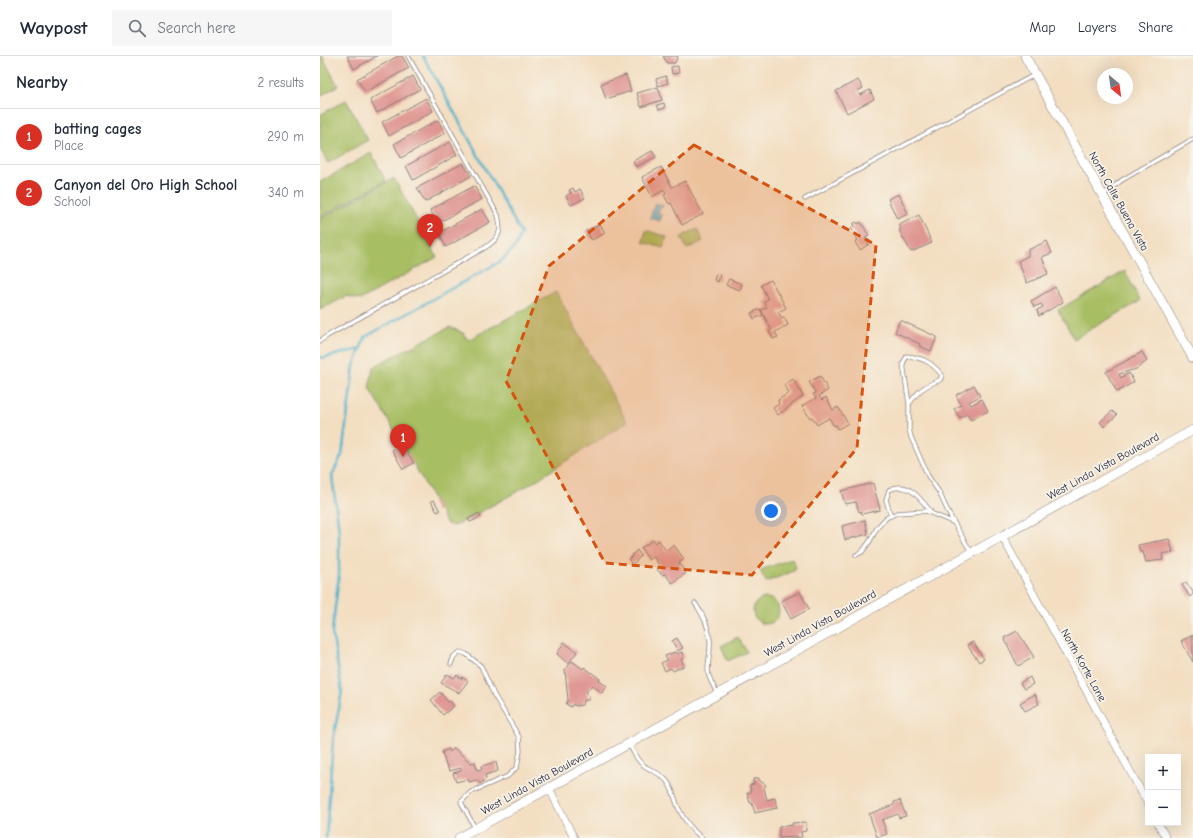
<!DOCTYPE html>
<meta charset="utf-8">
<style>
body{margin:0;font-family:"Comic Neue",sans-serif;background:#f6f6f7;color:#1f2937}
.controls{position:absolute;right:12px;bottom:12px;display:grid;overflow:hidden;border-radius:0px;box-shadow:0 4px 16px #0002}
.controls button{width:36px;height:36px;display:grid;place-items:center;padding:0;border:0;border-bottom:1px solid #e0e1e3;background:#fff;color:#1f2937;font:20px sans-serif}
.compass{position:absolute;left:777px;top:12px;width:36px;height:36px;border-radius:50%;background:#fff;box-shadow:0 4px 16px #0002;rotate:151deg}
.you{position:absolute;left:451px;top:455px;width:14px;height:14px;margin:-10px;border:3px solid #fff;border-radius:50%;background:#1a73e8;box-shadow:0 0 0 6px #1a73e833}
.badge{display:grid;place-items:center;width:26px;height:26px;border-radius:50%;background:#d93025;color:#fff;font-size:13px;font-weight:700}
.pin{position:absolute;translate:-50% -33px;filter:drop-shadow(0 1px 2px #0008)}
.pin::after{content:'';position:absolute;top:21px;width:14px;height:12px;background:inherit;clip-path:polygon(0 0,100% 0,50% 100%)}
.list{margin:0;padding:0;list-style:none}
h2{display:flex;justify-content:space-between;align-items:center;height:52px;margin:0;padding:0 16px;font-size:17px}
h2 small{font-size:13px;font-weight:400;color:#747a83}
.list li{display:grid;grid-template-columns:26px 1fr auto;gap:12px;align-items:center;box-sizing:border-box;height:56px;padding:0 16px;border-top:1px solid #e0e1e3}
.list b{display:block;font-size:15px;white-space:nowrap}
.list p{margin:0;font-size:13px;white-space:nowrap;color:#747a83}
.list em{font-size:13px;font-style:normal;color:#747a83}
.icon{flex:none;width:22px;height:22px;fill:none;stroke:currentColor;stroke-width:2;stroke-linecap:round;stroke-linejoin:round}
.map{position:relative;flex:none;width:873px;height:782px;overflow:hidden}
header{display:flex;align-items:center;gap:24px;box-sizing:border-box;height:56px;padding:0 20px;background:#fff;border-bottom:1px solid #e0e1e3}
header strong{font-size:19px}
nav{display:flex;gap:22px;margin-inline-start:auto;font-size:14px}
.search{width:280px;height:36px;background:#f6f6f7;display:flex;align-items:center;gap:10px;box-sizing:border-box;padding:0 14px;border-radius:0px;color:#747a83;font-size:15px}
main{display:flex}
aside{flex:1;background:#fff}
.map>svg:first-child{display:block}
.green{fill:#a8be63;stroke:#65704f}
.water{fill:#4cb1cb;stroke:#376a83}
.lines{fill:none;stroke-linecap:round;stroke-linejoin:round}
.stream{stroke:#4cb1cb;stroke-width:2.5}
.building{fill:#df9692}
.service-casing{stroke:#8a807e;stroke-width:5}
.minor-casing{stroke:#8a807e;stroke-width:8}
.tertiary-casing{stroke:#8a807e;stroke-width:10}
.service{stroke:#fff;stroke-width:3.5}
.minor{stroke:#fff;stroke-width:7}
.tertiary{stroke:#fff;stroke-width:9}
.marked{fill:#d45411;fill-opacity:0.2;stroke:#d45411;stroke-width:3;stroke-dasharray:8 5;stroke-linejoin:round}
.labels{text-anchor:middle;stroke-width:3.5;stroke-linejoin:round;paint-order:stroke}
.street-label{font-size:11px;fill:#22223b;stroke:#f7f3e8}
</style>
<header>
<strong>Waypost</strong>
<div class="search"><svg class="icon" aria-label="search" viewBox="0 0 24 24"><circle cx="10" cy="10" r="6"/><path d="M15 15l6 6"/></svg>Search here</div>
<nav><a>Map</a><a>Layers</a><a>Share</a></nav>
</header>
<main>
<aside>
<h2>Nearby<small>2 results</small></h2>
<ul class="list">
<li><span class="badge">1</span><div><b>batting cages</b><p>Place</p></div><em>290 m</em></li>
<li><span class="badge">2</span><div><b>Canyon del Oro High School</b><p>School</p></div><em>340 m</em></li>
</ul>
</aside>
<div class="map">
<svg width="873" height="782" viewBox="0 0 873 782">
<rect width="100%" height="100%" fill="#f7f3e8"/>
<filter id="ink" filterUnits="userSpaceOnUse"><feTurbulence type="fractalNoise" baseFrequency=".025" numOctaves="2"/><feDisplacementMap in="SourceGraphic" scale="8" xChannelSelector="R" yChannelSelector="G"/><feConvolveMatrix kernelMatrix="1 2 1 2 8 2 1 2 1" color-interpolation-filters="sRGB"/></filter>
<filter id="wash" filterUnits="userSpaceOnUse"><feTurbulence type="fractalNoise" baseFrequency=".012" numOctaves="4" result="noise"/><feDisplacementMap in="SourceGraphic" scale="16" xChannelSelector="R" yChannelSelector="G"/><feGaussianBlur stdDeviation="0.9" result="paint"/><feColorMatrix in="noise" values="0 0 0 0 0 0 0 0 0 0 0 0 0 0 0 0 0 1.4 0 .05"/><feComposite in="paint" operator="in"/></filter>
<g filter="url(#wash)">
<rect width="100%" height="100%" fill="#f3dec1"/>
<!-- green -->
<path class="green" d="M0,0H2L18,30L0,40Z
M26,44L48,84L8,107L0,93V59Z
M51,97L66,125L0,161V126Z
M74,122L117,201L40,244L26,240L0,254V163Z
M377,173L383,185L367,193L361,181Z
M326,174L347,181L343,192L323,186Z
M805,215L820,245L754,283L738,254Z
M236,236L307,366L207,430L135,470L127,468L87,396L49,332L53,311L130,271L143,277L148,284Z
M472,503L476,511L474,515L446,526L440,514Z
M433 555a13 13 0 1 1 26 0a13 13 0 1 1-26 0Z
M418,581L427,596L408,605L401,590Z"/>
<!-- water -->
<path class="water" d="M335,147L343,149L342,152L340,151L338,157L342,159L340,165L330,162Z"/>
<g class="lines">
<!-- stream -->
<path class="stream" d="M0,301L3,302L40,293
M6,782L13,684L22,635L12,576L19,519V475L12,419L22,399L34,310L45,281L181,205L196,190L201,177L103,0"/>
</g>
<g id="blocks">
<!-- building -->
<path class="building" d="M27,0H57L34,13Z
M78,0H82L89,12L45,36L37,23Z
M343,0H358L355,7H347Z
M358,10L359,17L352,18L351,11Z
M306,19L311,35L286,43L281,28Z
M93,20L100,33L57,57L50,44Z
M346,20L348,27L338,30L336,23Z
M538,24L543,32L537,35L540,39L550,34L554,43L527,57L516,35Z
M338,31L342,44L321,51L317,37Z
M106,42L113,55L69,80L62,66Z
M344,47L345,52L339,54L337,49Z
M118,64L125,77L81,102L74,88Z
M130,86L137,99L93,124L86,110Z
M332,95L336,101L316,111L313,105Z
M143,107L151,120L105,146L97,132Z
M341,111L352,131L365,125L383,158L362,169L351,147L349,148L344,139L346,138L344,134L332,141L322,121Z
M154,130L162,143L118,167L110,154Z
M253,132L255,136L260,133L265,142L251,149L246,140L251,137L249,134Z
M579,138L588,158L577,163L568,143Z
M162,153L170,166L126,191L119,177Z
M599,159L612,187L591,196L579,174L581,173L579,169Z
M536,166L538,168L541,166L549,180L545,182L549,188L540,194L535,186L538,184L531,172L534,171L533,168Z
M280,168L285,177L272,184L266,175Z
M727,185L732,197L722,201L728,218L707,227L698,205L708,200V194Z
M396,218L400,219L398,226L394,224Z
M409,223L422,228L420,234L406,229Z
M451,224L466,252L458,256L462,262L464,261L468,269L455,276L458,281L453,283L449,276L451,273L441,254L447,251L444,246L448,243L441,229Z
M735,231L743,246L719,260L717,254L723,251L721,248L714,251L711,245Z
M440,253L443,259L434,263L431,257Z
M580,264L617,281L611,295L599,290L600,288L575,276Z
M822,296L827,305L816,313L799,318L801,322L809,317L814,326L797,336L786,316Z
M500,320L508,334L499,340L502,344L506,341L513,354L518,351L528,367L518,373L516,369L514,370L509,362L497,369L492,361L490,362L482,350L496,342L493,338L496,337L489,326Z
M473,323L483,340L458,359L453,352L459,348L458,344L469,337L464,329Z
M654,329L660,340L649,346L651,349L662,343L668,355L651,364L647,358L640,362L634,353L641,349L636,339Z
M792,355L797,359L784,371L780,366Z
M82,388L94,407L83,413L72,394Z
M553,427L560,454L542,458L541,455L539,456L536,446L525,448L521,435Z
M114,444L120,455L117,456L111,445Z
M159,457L161,461L150,466L148,463Z
M545,464L548,478L525,484L522,470Z
M849,483L853,496L842,498L843,504L826,506L823,496H820L818,489Z
M333,484L335,487L339,484L346,495L354,489L364,503L359,507L366,517L352,527L345,518L342,519L337,513L340,511L334,501L329,504L321,492Z
M317,494L321,500L312,509L308,503L313,500L312,499Z
M866,526L873,536V538L870,541L862,529Z
M480,536L489,553L471,563L461,545Z
M697,575L714,601L698,610L684,582Z
M873,579V606L861,585Z
M357,582L363,592L358,595L352,585Z
M244,586L257,596L248,608L237,598Z
M653,586L664,603L659,606L647,589Z
M355,596L357,598L362,596L364,602L361,603L364,610L353,615L351,612L345,615L341,607L347,604L345,600Z
M252,605L263,613L264,611L280,623L279,625L287,630L282,637L272,629L266,636L269,639V644H265L262,649L256,650L253,648L251,651L246,648L248,644L245,614Z
M127,618L134,622L137,619L142,623V621L148,625L139,637L121,627Z
M710,621L713,628L704,633L700,627Z
M120,636L128,646L130,645L134,650L123,659L111,644Z
M715,638L719,648L705,655L700,647Z
M134,692L151,707L155,706L157,714L162,713L161,710L176,706L178,715L165,719L166,723L160,728L157,724L149,726L148,723L136,726L133,717L141,715V712L129,715L127,709H126L122,696L129,693L130,696Z
M439,722V724L446,729L444,732L447,744L455,742L457,752L435,757L432,747H430L427,737L431,736L430,729L434,728L433,723Z
M580,744L586,760L579,762L578,758L562,764L567,778L557,781L549,758L574,749V746Z
M486,766V775L481,776L482,781L459,782V771L473,769L472,767Z"/>
</g>
</g>
<g filter="url(#ink)">
<use href="#blocks" fill-opacity="0" stroke="#8a807e" stroke-width="1"/>
<g class="lines">
<!-- service casing -->
<g class="service-casing">
<path id="service" d="M783,139L802,124L873,83
M485,143L714,19
M0,285L7,280L166,191C180,182 182,175 178,159L88,0
M589,348C599,334 604,330 620,324L622,319C611,306 604,302 587,300L583,307L589,348V373L591,381L608,420L619,436L629,458L651,496
M571,460L566,444L569,434C588,424 600,442 611,456
M536,499L542,496L550,485L557,472L566,462L577,457L606,455L632,466
M375,547C382,557 389,571 390,584C391,595 388,605 388,614C388,623 394,630 397,637
M131,608L134,600L140,596L146,598L161,610L174,639L199,681L200,695L197,711L188,720L151,736L141,746L155,772
M309,689C313,694 316,703 321,707C328,714 339,716 346,724C354,733 354,743 359,753C364,764 372,774 382,782"/>
</g>
<!-- minor casing -->
<g class="minor-casing">
<path id="minor" d="M682,480L828,748
M229,732L254,782
M838,767L846,782"/>
</g>
<!-- tertiary casing -->
<g class="tertiary-casing">
<path id="tertiary" d="M705,0L873,302
M139,782L873,374"/>
</g>
<!-- service -->
<use href="#service" class="service"/>
<!-- minor -->
<use href="#minor" class="minor"/>
<!-- tertiary -->
<use href="#tertiary" class="tertiary"/>
</g>
</g>
<!-- marked area -->
<path class="marked" d="M374,89L556,189L537,392L432,519L285,507L186,325L229,210Z"/>
<g class="labels">
<!-- street labels -->
<g class="street-label">
<text transform="translate(799 145) rotate(61)" y="4">North Calle Buena Vista</text>
<text transform="translate(783 410) rotate(-29)" y="4">West Linda Vista Boulevard</text>
<text transform="translate(500 567) rotate(-29)" y="4">West Linda Vista Boulevard</text>
<text transform="translate(764 609) rotate(61)" y="4">North Korte Lane</text>
<text transform="translate(217 725) rotate(-29)" y="4">West Linda Vista Boulevard</text>
</g>
</g>
</svg>
<div class="controls">
<button>+</button>
<button>−</button>
</div>
<svg class="compass" viewBox="-18 -18 36 36"><path d="M0-13l5 13h-10z" fill="#e53935"/><path d="M0 13l5-13h-10z" fill="#747a83"/></svg>
<div class="you"></div>
<div class="pin badge" style="left:83px;top:401px">1</div>
<div class="pin badge" style="left:110px;top:191px">2</div>
</div>
</main>
